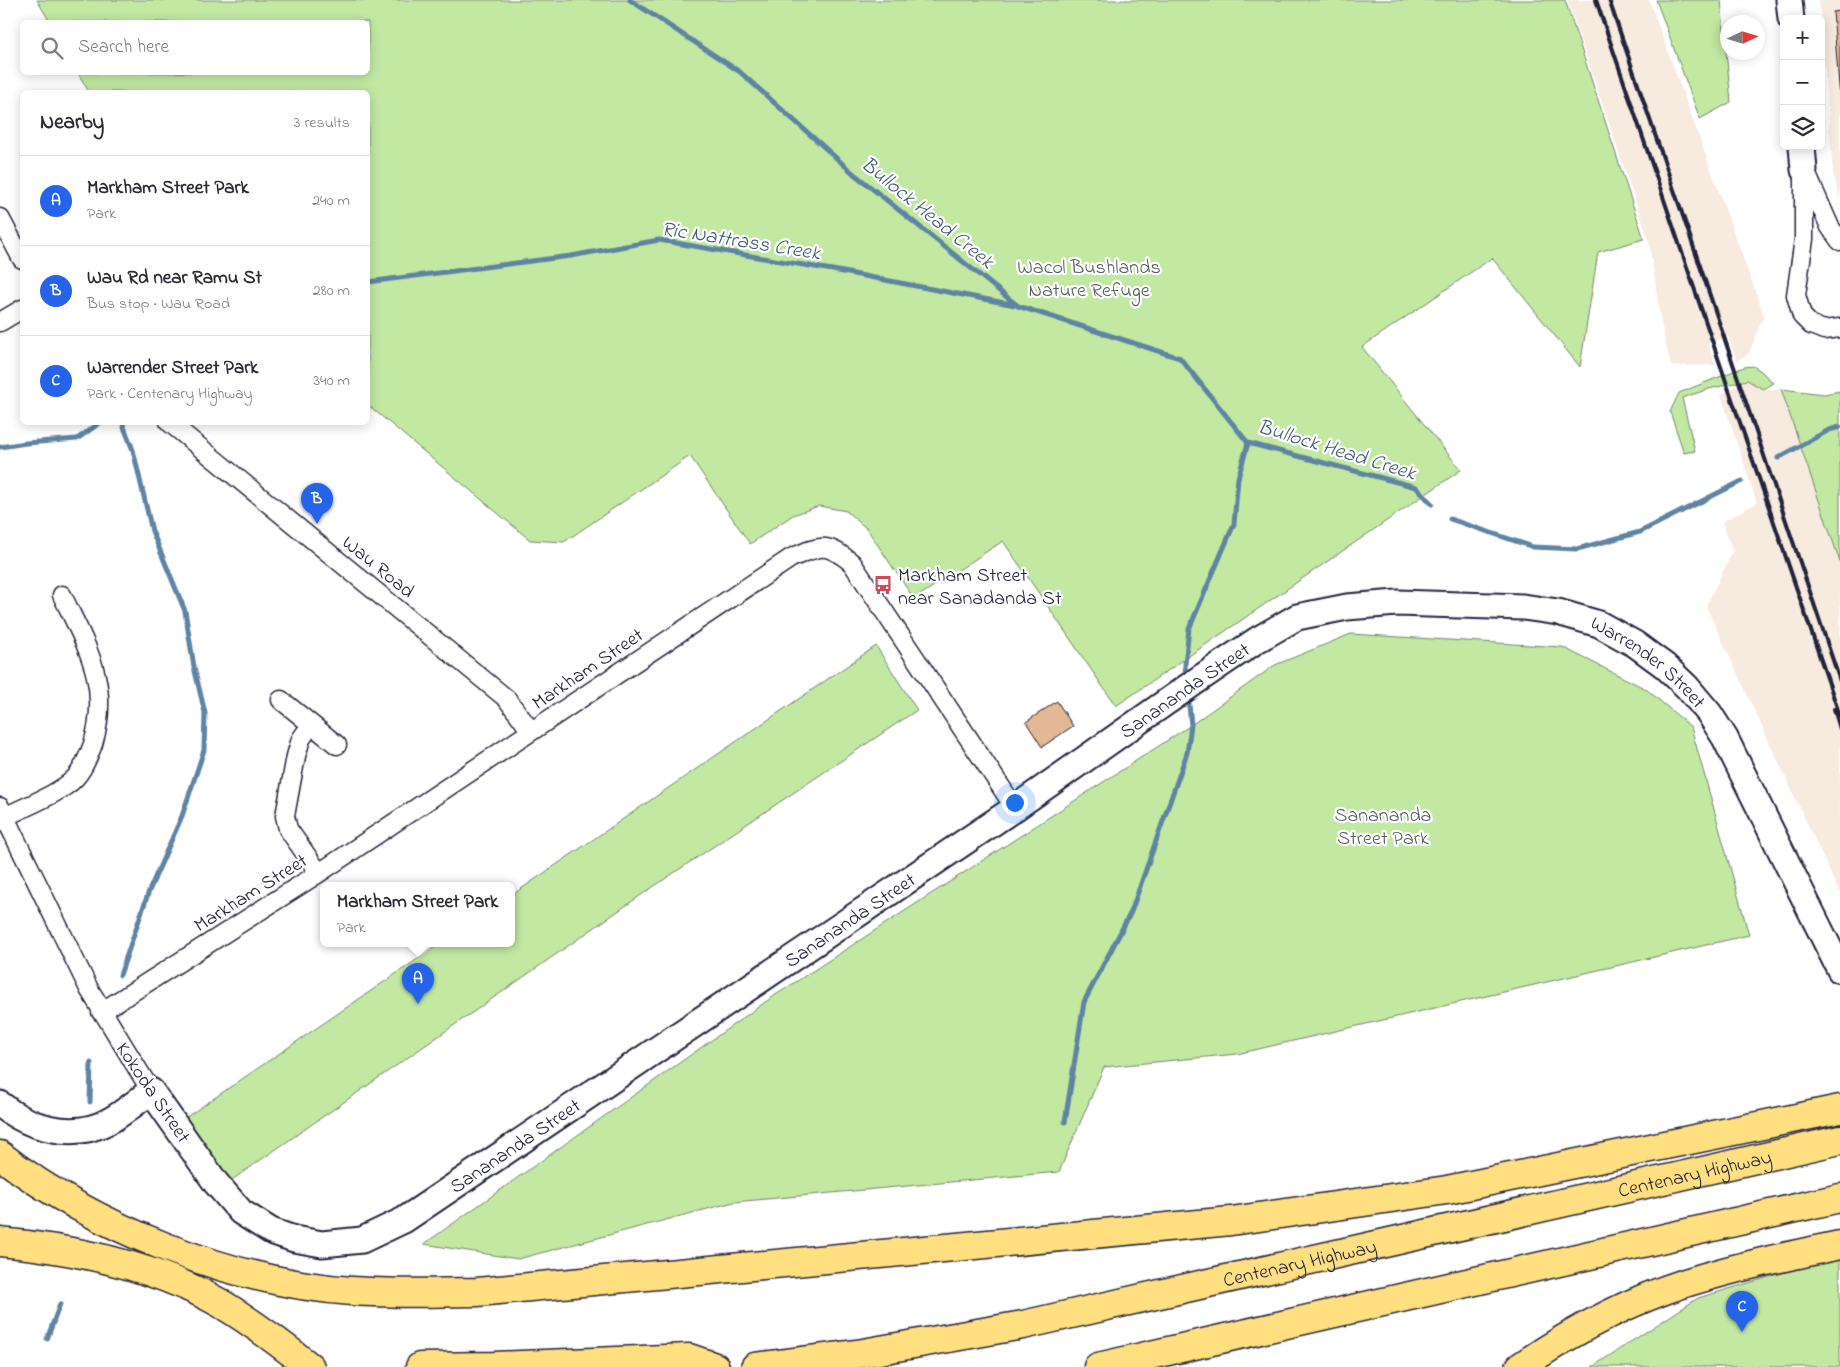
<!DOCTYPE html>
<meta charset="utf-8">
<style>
body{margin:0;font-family:"Indie Flower",sans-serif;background:#f2f2f3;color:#2b2b33}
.controls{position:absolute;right:15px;top:15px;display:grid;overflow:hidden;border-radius:8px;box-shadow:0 2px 12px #0003}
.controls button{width:45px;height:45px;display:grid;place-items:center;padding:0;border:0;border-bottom:1px solid #e1e1e2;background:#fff;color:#2b2b33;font:25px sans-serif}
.compass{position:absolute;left:1720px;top:15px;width:45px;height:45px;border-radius:50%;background:#fff;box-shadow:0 2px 12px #0003;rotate:86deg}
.you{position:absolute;left:1014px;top:802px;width:18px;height:18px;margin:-12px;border:4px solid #fff;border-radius:50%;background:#1a73e8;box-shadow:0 0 0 8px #1a73e833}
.badge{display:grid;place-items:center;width:32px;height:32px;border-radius:50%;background:#2563eb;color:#fff;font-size:16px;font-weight:700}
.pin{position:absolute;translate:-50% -41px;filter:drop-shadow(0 1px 2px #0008)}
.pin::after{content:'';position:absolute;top:26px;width:18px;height:15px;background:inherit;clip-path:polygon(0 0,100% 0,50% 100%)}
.popup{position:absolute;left:320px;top:882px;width:195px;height:65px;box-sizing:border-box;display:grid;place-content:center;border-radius:8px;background:#fff;filter:drop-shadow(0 1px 4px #0005);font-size:16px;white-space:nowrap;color:#7c7c81}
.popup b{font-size:19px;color:#2b2b33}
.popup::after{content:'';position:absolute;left:50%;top:100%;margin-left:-10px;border:10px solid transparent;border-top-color:#fff}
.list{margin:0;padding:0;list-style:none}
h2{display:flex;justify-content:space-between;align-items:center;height:65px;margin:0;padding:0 20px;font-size:21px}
h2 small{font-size:16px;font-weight:400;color:#7c7c81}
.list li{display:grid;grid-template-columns:32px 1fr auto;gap:15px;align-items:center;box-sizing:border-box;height:90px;padding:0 20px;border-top:1px solid #e1e1e2}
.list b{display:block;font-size:19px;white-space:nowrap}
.list p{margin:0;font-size:16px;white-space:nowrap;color:#7c7c81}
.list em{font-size:16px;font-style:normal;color:#7c7c81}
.icon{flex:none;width:28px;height:28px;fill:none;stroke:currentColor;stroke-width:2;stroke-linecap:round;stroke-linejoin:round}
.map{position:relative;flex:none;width:1840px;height:1367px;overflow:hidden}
.search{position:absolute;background:#fff;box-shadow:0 2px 12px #0003;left:20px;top:20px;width:350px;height:55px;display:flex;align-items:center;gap:12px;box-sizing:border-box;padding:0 18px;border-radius:8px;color:#7c7c81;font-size:19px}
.panel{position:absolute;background:#fff;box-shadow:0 2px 12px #0003;left:20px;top:90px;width:350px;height:335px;border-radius:8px}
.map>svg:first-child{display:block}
.built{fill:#f7eadf}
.green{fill:#c2e8a2;stroke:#72856e}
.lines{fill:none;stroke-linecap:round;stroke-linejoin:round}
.stream{stroke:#5e84a2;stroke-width:5}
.building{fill:#e4b894;stroke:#22223b}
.street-casing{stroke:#22223b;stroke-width:21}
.secondary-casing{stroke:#22223b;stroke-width:29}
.highway-casing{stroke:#22223b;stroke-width:31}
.street{stroke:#fff;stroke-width:18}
.secondary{stroke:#fff;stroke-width:25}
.highway{stroke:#ffdf80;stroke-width:28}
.rail{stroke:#22223b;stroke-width:4}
.labels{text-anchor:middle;stroke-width:4.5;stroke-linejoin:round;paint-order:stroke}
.park-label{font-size:20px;fill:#525d5a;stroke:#fff}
.street-label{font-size:20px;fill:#22223b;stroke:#fff}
.poi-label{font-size:20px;fill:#22223b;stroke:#fff;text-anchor:start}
.water-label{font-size:21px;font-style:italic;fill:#455b77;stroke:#fff}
</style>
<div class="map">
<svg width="1840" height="1367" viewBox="0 0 1840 1367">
<rect width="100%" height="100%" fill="#fff"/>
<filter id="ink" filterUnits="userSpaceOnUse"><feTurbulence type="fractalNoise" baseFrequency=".02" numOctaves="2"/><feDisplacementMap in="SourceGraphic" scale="10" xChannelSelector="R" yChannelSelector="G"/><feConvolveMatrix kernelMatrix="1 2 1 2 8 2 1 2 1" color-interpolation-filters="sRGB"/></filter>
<g filter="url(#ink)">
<!-- built -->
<path class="built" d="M1567,0H1649L1764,315L1749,353L1737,361L1728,336L1708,343L1715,365L1671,366L1661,323L1649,241Z
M1819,0H1840V200L1833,172Z
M1747,380L1763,389H1781L1840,562V894L1706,606L1733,551L1722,522L1757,503L1721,395Z"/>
<!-- green -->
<path class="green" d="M37,0H1565L1644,239L1598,252L1580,367L1492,258L1362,347L1461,470L1116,706L1003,541L914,599L867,529L846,511L819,506L793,515L750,544L690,456L564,542L530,540L368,405V92H89L78,73L368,72V22H50Z
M1656,0H1721L1731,102L1700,119Z
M1753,366L1761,371L1773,383L1763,389L1747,380L1709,389L1682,398L1695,451L1684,453L1670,412L1679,393L1744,367Z
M1781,389L1824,394L1840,391V562Z
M1351,634L1562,647L1646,689L1691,727L1749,935L1237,1054L1104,1067L1059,1172L734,1202L518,1259L424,1244L771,998L1191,725L1275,665Z
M876,646L917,710L647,891L229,1182L185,1118L441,943H512V895Z
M1840,1256V1367H1592L1698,1298Z"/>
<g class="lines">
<!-- stream -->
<path class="stream" d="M630,0L740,72L853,173L1018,306L1180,358L1248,443L1416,487L1432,504
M368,282L571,256L659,240L838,271L1015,305
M0,447L26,443L77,439L101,422
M1778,458L1829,430L1840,427
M1450,519L1533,547L1577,549L1640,532L1742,481
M1186,679L1185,664L1189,629L1234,524L1238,478L1248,443
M120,975L149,891L182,816L204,750L205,713L194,667L185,611L152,531L133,450L122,422
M90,1102L91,1063
M1065,1122L1084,1002L1131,912L1187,753L1191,725L1188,695
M47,1339L60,1304"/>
</g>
<!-- building -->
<path class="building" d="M1840,11V98L1833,12Z
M1057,701L1073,726L1042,747L1026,722Z"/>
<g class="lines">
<!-- street casing -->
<g class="street-casing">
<path id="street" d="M1804,170V239L1796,295L1802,316L1811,325L1824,330L1840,328
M1807,175L1830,227L1840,241
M0,218L22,259
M0,322L22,309
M169,422L507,699L531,731
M281,700L337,745
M311,725L301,739L296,756L285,816L288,829L319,873
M0,807L89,989L151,1091
M5,817C24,807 61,793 75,778C83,770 89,755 93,744C111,685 87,647 62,595
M101,1012L319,873L791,558C821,545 826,542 852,563L1015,808"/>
</g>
<!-- secondary casing -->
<g class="secondary-casing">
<g id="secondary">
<path d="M1789,0L1791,19"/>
<path d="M1802,146L1804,170"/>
<path id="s1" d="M0,1104C28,1128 73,1140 107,1122C123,1114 137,1101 151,1091L216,1183L241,1212L271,1231L294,1239L322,1244L362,1240L404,1220L1015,808L1202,677L1257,640L1297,617L1347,607L1397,603L1523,607L1558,612L1599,624L1635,644L1665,666L1687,687L1709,713L1725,738L1840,970"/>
</g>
</g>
<!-- highway casing -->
<g class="highway-casing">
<g id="highway">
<path d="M0,1155C94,1228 233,1283 352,1291C394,1294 435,1293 477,1292L1231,1221L1447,1190L1840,1109"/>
<path d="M0,1242C75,1249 153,1265 220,1303C252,1322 281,1344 310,1367"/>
<path d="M420,1367L494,1366L689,1358L715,1367"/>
<path id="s2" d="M755,1367L857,1354L1023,1325L1840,1140"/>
<path d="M1098,1367L1840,1198"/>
<path d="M1520,1367C1571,1332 1626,1302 1685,1283C1736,1267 1788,1256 1840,1245"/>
</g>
</g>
<!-- street -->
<use href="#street" class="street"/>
<!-- secondary -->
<use href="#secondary" class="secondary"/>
<!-- highway -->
<use href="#highway" class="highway"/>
<!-- rail -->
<path class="rail" d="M1596,0L1840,716
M1609,0L1698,260L1840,681
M1834,709L1840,729"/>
</g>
</g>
<!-- icons -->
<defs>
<g id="bus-bare" transform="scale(1.5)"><path d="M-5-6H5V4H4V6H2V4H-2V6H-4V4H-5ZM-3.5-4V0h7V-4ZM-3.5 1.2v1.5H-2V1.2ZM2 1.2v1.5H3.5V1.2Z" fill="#d1495b" stroke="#fff" stroke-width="2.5" paint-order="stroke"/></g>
</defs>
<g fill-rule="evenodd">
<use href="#bus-bare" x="883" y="585"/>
</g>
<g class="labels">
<!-- park labels -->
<g class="park-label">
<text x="1089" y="273">Wacol Bushlands<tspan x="1089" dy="23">Nature Refuge</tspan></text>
<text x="1383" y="821">Sanananda<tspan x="1383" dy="23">Street Park</tspan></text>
</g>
<!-- street labels -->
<g class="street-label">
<text transform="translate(379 566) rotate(39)" y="7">Wau Road</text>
<text dy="7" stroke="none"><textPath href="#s1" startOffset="1940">Warrender Street</textPath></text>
<text transform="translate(587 668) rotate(-34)" y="7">Markham Street</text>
<text dy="7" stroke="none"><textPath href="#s1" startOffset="1438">Sanananda Street</textPath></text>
<text transform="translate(250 892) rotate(-32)" y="7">Markham Street</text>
<text dy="7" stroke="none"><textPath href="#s1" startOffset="1032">Sanananda Street</textPath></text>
<text transform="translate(154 1092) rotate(56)" y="7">Kokoda Street</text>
<text dy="7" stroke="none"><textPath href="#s1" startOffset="628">Sanananda Street</textPath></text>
<text dy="7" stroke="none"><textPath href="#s2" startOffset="960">Centenary Highway</textPath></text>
<text dy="7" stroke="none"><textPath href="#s2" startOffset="555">Centenary Highway</textPath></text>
</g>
<!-- poi labels -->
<g class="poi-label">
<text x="898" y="581">Markham Street<tspan x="898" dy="23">near Sanadanda St</tspan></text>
</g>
<!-- water labels -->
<g class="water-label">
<text transform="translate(928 212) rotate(39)" y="7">Bullock Head Creek</text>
<text transform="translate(741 240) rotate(9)" y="7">Ric Nattrass Creek</text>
<text transform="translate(1337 449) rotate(17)" y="7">Bullock Head Creek</text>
</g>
</g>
</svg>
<div class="controls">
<button>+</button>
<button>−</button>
<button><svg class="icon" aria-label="layers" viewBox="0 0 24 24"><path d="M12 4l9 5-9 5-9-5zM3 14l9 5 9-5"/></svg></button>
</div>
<svg class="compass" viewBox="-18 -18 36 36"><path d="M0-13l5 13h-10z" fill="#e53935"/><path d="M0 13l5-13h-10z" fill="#7c7c81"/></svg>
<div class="you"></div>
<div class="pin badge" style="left:418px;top:1004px">A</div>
<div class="popup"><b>Markham Street Park</b>Park</div>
<div class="pin badge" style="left:317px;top:524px">B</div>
<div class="pin badge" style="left:1742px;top:1332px">C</div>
<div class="search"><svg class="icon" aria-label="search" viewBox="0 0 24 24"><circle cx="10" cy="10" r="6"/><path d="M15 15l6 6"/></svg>Search here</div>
<section class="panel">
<h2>Nearby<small>3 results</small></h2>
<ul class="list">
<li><span class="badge">A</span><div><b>Markham Street Park</b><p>Park</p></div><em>240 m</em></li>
<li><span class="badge">B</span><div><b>Wau Rd near Ramu St</b><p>Bus stop · Wau Road</p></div><em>280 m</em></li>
<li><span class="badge">C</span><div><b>Warrender Street Park</b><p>Park · Centenary Highway</p></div><em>340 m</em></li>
</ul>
</section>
</div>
